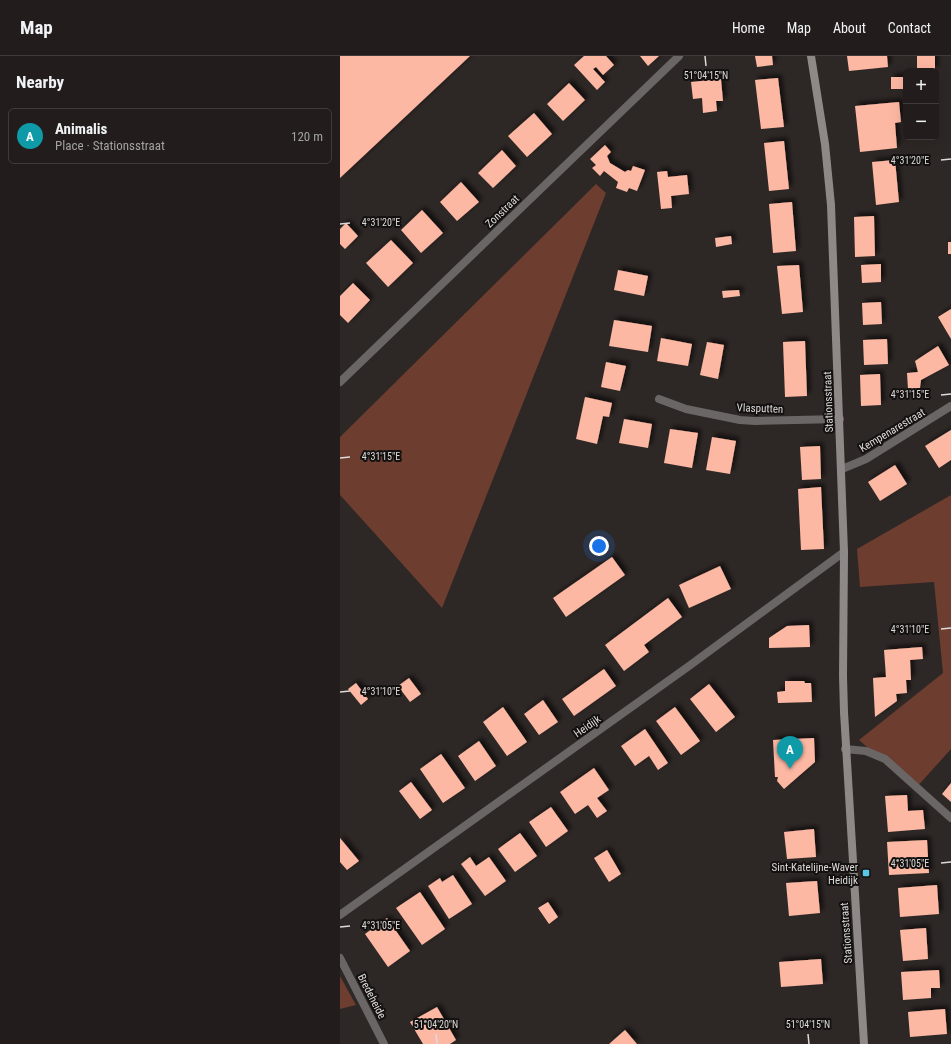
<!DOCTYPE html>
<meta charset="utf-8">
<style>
body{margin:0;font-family:"Roboto Condensed",sans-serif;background:#2e2a29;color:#f1f3f6}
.controls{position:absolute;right:12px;top:12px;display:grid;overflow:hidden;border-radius:6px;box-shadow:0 4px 16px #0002}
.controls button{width:36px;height:36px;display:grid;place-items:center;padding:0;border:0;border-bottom:1px solid #3f3b3b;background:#221d1c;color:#f1f3f6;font:20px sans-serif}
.you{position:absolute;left:259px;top:490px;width:14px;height:14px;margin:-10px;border:3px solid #fff;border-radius:50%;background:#1a73e8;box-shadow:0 0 0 6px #1a73e833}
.badge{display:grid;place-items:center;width:26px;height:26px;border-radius:50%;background:#bca0f2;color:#fff;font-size:13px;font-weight:700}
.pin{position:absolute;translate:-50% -33px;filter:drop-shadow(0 1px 2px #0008)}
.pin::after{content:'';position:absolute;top:21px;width:14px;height:12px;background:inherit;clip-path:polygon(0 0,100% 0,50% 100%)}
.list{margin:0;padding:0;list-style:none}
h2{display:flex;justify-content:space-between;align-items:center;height:52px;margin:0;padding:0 16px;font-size:17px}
h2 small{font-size:13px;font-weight:400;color:#a2a2a3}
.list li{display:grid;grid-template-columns:26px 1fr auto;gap:12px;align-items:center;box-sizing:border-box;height:56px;margin:0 8px 8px;padding:0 8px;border:1px solid #3f3b3b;border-radius:6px}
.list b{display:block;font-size:15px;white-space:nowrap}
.list p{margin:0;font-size:13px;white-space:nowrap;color:#a2a2a3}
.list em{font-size:13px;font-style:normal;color:#a2a2a3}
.map{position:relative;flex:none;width:611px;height:988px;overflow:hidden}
header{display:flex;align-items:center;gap:24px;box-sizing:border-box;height:56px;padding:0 20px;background:#221d1c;border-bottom:1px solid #3f3b3b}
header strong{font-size:19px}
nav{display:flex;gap:22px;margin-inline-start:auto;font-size:14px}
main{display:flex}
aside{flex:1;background:#221d1c}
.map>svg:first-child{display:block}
.green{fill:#6d3d2f}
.building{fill:#fdb8a3;filter:url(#shadow)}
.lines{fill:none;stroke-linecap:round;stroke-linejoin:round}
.street{stroke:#696665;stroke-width:8}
.secondary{stroke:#8e8987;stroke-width:8}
.ticks{fill:none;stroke:#dedad9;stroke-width:1.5}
.poi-dot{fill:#59c8e5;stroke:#131110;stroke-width:1.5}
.labels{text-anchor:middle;stroke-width:4;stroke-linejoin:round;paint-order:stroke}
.street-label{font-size:11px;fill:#dedad9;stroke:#131110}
.poi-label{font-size:11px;fill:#dedad9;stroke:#131110;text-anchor:end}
.ticks-label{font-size:10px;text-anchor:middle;fill:#dedad9;stroke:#131110;stroke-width:4;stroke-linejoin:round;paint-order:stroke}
</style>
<header>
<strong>Map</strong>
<nav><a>Home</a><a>Map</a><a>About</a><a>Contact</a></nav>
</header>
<main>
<aside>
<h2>Nearby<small></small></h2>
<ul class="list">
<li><span class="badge" style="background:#0f9aa8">A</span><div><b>Animalis</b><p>Place · Stationsstraat</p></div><em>120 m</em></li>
</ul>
</aside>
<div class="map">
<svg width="611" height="988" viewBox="0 0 611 988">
<defs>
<filter id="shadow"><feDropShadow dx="3.5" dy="-3.5" stdDeviation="2" flood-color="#0009"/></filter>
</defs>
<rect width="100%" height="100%" fill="#2d2725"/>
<!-- green -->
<path class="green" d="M256,128L266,137L102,552L0,439V381Z
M611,439V693L575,733L519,684L603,617L594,526L520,531L517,493Z
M0,920L16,949L0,953Z"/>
<!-- building -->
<path class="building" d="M0,0H130L0,122Z
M244,0H266L274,9L263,19L256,11L253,13L265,26L257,34L234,9Z
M300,0H319L308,10Z
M415,0H432L433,9L417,11Z
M507,0H547L548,11L509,15Z
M577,0H595V14H577Z
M551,21H564V33H551Z
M438,22L444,71L421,73L415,24Z
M381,23L383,45H376L377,55L363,57L362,42L353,43L351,26Z
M229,27L245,44L223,65L207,48Z
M559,46L561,66L555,67L557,92L520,96L515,50Z
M194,57L212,78L187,101L168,80Z
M444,85L449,133L429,135L424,87Z
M265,89L271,96L267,100L270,107L285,116L288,114L291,115L293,110L305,114L297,135L289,132L287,136L276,132L278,126L264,115L260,120L252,112L256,109L250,103Z
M162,94L176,110L153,132L138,117Z
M555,104L559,146L536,149L532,106Z
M327,115L328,121L347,119L349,138L331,140L332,152L321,153L317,116Z
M121,126L139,146L117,165L100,146Z
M452,146L456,195L433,197L429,148Z
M82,154L103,177L81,197L61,174Z
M534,160L535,200L515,201L514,161Z
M6,167L18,180L5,193L0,188V173Z
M391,180L392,188L376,191L375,182Z
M51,184L73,207L48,231L26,207Z
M608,186H611V198H608Z
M541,208V226L522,227L521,209Z
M459,209L463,256L442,258L437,210Z
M278,214L308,220L304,240L274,234Z
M13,227L30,244L8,267L0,259V240Z
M399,234L400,240L383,242L382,235Z
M541,246L542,268L523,269L522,247Z
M611,253V283L598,261Z
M274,264L312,270L308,296L269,290Z
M321,282L352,288L348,310L317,305Z
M547,283L548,308L524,309L523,284Z
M465,285L467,340L445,341L443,286Z
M367,286L384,289L378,323L360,319Z
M598,290L609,309L581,324L580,332L568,333L567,317L578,316L575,305Z
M266,306L286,310L280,335L261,331Z
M540,318L541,349L521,350L520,319Z
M245,341L272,347L269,361L263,360L257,388L236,383Z
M284,363L312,368L308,392L279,387Z
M330,373L358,377L352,412L324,407Z
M611,374V404L599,412L585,390Z
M372,381L396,385L390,418L366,414Z
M480,390L481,423L462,424L460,391Z
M555,409L567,428L540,445L528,426Z
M481,431L484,493L461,494L458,433Z
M272,501L285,519L226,561L213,542Z
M380,510L391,533L349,552L339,529Z
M328,542L342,561L304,589L309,596L284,615L265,589Z
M469,569L470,591L429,592V582L447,570Z
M582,591L583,603L570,604L571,624H566L567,637L556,638L557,645L535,661L533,622L546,621L544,594Z
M264,613L276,630L234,660L222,643Z
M69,622L81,638L70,646L58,630Z
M445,625H464L465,627H471L472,646L438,647L437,636L445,635Z
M16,627L28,643L21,649L8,633Z
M369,628L395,661L376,676L350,643Z
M203,644L218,666L199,679L184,658Z
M163,651L187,686L167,700L143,666Z
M335,651L360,685L341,699L316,665Z
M305,673L328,707L318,714L309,700L295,710L281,690Z
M474,682L475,706L444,733L437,725L438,721H435L433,684Z
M139,685L156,710L135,725L118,700Z
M101,698L125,732L103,747L80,713Z
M254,712L269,734L257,742L267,755L257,762L248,749L235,758L220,736Z
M71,726L92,754L80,763L59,735Z
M611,727V746L602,738Z
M567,739L568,755L583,754L585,773L548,776L545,740Z
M211,751L228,775L206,791L189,766Z
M474,773L476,801L447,803L444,776Z
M180,777L197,800L175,816L158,793Z
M0,782L19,805L7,814L0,806Z
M587,784L589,817L549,819L547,786Z
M267,794L281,818L269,826L254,802Z
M130,801L136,810L149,801L166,825L145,840L121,808Z
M113,819L132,848L109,863L88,830L100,822L102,826Z
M477,825L480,857L449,860L446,827Z
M597,829L599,858L560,861L558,832Z
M80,836L105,873L82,889L56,852Z
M208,846L218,861L209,868L198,852Z
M47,862L70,895L48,911L25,878Z
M586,872L588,903L563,905L560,874Z
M481,903L483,928L441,931L439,906Z
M599,914L600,932H591V942L563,944L561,916Z
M97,951L116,984L110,988H83L70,966Z
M605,953L607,978L570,981L568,956Z
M285,974L297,988H269Z"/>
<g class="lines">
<!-- street -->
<path class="street" d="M0,326L339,0
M319,343L346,353L400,364L415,365L500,363
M502,413L526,403L611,350
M505,693L526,695L545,703L611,762
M0,859L349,610L504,496
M0,902L44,988"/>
<!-- secondary -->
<path class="secondary" d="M471,0L485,88L491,149L504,496L503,620L504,656L524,988"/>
</g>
<!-- ticks -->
<path class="ticks" d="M365,0L366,10M601,104L611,103M0,168L10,167M601,339L611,338M0,402L10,401M601,573L611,572M0,636L10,635M601,807L611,806M0,871L10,870M96,978L97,988M468,978L469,988"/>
<!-- markers -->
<rect class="poi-dot" x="522" y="813" width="8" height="8" rx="2"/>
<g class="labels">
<!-- street labels -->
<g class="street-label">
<text transform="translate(162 155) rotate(-44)" y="4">Zonstraat</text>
<text transform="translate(488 346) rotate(-92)" y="4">Stationsstraat</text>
<text transform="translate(420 352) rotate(2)" y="4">Vlasputten</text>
<text transform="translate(552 374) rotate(-31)" y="4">Kempenarestraat</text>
<text transform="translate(247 670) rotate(-35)" y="4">Heidijk</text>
<text transform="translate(506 877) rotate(-94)" y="4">Stationsstraat</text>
<text transform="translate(32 940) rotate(63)" y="4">Bredeheide</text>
</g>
<!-- poi labels -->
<g class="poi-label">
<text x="518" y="815">Sint-Katelijne-Waver<tspan x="518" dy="13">Heidijk</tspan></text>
</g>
</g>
<g class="ticks-label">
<text x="366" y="23">51°04'15"N</text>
<text x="570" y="108">4°31'20"E</text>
<text x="41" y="170">4°31'20"E</text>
<text x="570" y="342">4°31'15"E</text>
<text x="41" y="404">4°31'15"E</text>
<text x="570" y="577">4°31'10"E</text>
<text x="41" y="639">4°31'10"E</text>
<text x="570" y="811">4°31'05"E</text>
<text x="41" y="873">4°31'05"E</text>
<text x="96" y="972">51°04'20"N</text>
<text x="468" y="972">51°04'15"N</text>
</g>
</svg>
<div class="controls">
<button>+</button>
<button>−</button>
</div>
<div class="you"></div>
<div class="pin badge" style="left:450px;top:713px;background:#0f9aa8">A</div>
</div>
</main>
